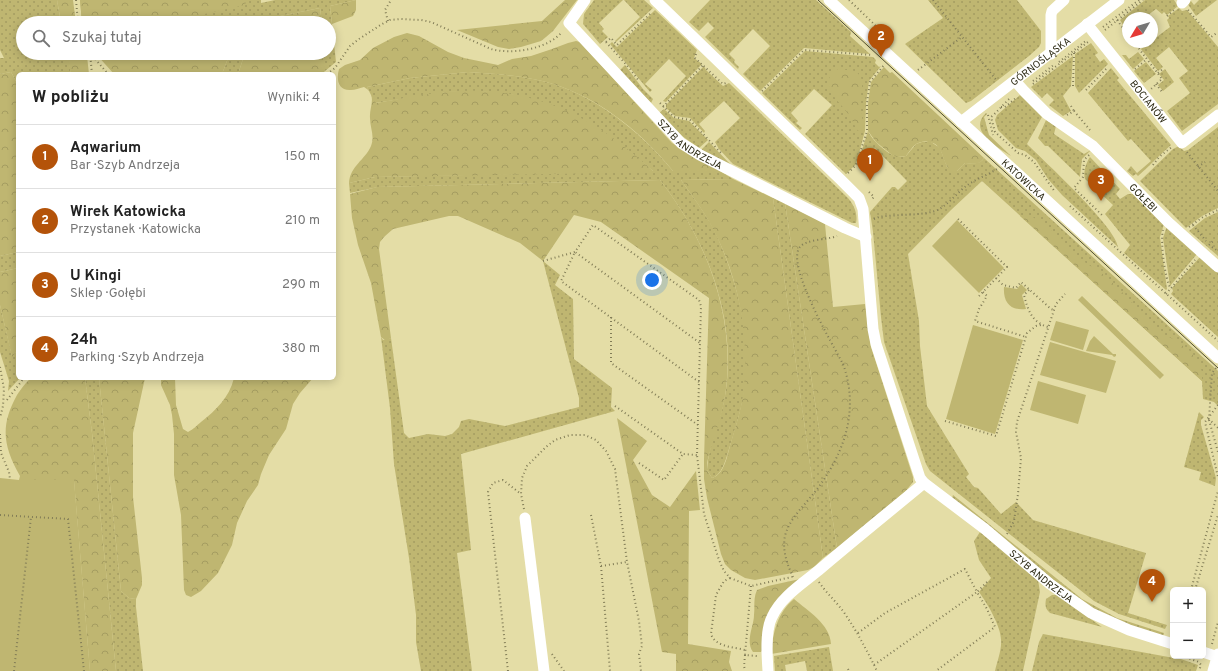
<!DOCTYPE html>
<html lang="pl">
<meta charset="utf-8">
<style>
body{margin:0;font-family:Overpass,sans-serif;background:#f6f6f6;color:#222}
.controls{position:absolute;right:12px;bottom:12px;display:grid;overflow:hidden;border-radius:6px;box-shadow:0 2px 10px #0003}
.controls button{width:36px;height:36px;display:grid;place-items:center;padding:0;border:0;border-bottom:1px solid #e0e0e0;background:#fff;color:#222;font:20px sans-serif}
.compass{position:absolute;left:1122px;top:12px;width:36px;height:36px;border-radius:50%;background:#fff;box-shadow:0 2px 10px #0003;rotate:232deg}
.you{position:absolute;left:652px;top:280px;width:14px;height:14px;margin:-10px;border:3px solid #fff;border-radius:50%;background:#1a73e8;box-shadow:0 0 0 6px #1a73e833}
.badge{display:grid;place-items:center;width:26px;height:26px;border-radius:50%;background:#b45309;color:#fff;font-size:13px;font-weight:700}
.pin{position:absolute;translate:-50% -33px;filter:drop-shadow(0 1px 2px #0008)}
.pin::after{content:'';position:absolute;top:21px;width:14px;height:12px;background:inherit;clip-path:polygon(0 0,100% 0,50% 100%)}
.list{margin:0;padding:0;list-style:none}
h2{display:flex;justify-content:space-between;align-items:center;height:52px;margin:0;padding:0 16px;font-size:17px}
h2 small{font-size:13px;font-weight:400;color:#767676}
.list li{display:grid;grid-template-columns:26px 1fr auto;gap:12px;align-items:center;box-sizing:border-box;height:64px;padding:0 16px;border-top:1px solid #e0e0e0}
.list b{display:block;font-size:15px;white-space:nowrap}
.list p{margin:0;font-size:13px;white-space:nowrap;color:#767676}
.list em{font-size:13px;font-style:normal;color:#767676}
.icon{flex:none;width:22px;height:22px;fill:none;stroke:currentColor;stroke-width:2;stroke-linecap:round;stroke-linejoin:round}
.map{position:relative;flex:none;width:1218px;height:671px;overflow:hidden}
.search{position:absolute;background:#fff;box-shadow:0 2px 10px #0003;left:16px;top:16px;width:320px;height:44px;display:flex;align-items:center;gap:10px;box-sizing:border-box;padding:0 14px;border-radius:22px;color:#767676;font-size:15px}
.panel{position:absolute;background:#fff;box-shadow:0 2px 10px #0003;left:16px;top:72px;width:320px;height:308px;border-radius:6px}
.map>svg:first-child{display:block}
.grass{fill:url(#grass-dots)}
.forest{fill:url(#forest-crowns);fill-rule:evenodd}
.green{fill:#bfb671}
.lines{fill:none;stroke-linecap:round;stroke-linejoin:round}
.path{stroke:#827d57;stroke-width:2;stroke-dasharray:1 3;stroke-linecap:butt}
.minor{stroke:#fff;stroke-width:11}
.tram{stroke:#514e30;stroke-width:1}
.labels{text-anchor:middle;stroke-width:3;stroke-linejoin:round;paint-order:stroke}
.street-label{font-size:10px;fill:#292610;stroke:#fffdec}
</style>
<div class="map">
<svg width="1218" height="671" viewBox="0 0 1218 671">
<defs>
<pattern id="grass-dots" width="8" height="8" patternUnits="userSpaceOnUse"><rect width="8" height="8" fill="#bfb671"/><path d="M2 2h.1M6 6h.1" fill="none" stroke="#a49c61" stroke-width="1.8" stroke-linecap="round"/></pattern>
<pattern id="forest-crowns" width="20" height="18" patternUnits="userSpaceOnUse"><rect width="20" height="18" fill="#bfb671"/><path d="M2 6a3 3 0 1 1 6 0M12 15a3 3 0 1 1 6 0" fill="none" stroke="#a49c61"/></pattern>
</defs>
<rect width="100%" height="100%" fill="#e4dda6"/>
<!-- grass -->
<path class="grass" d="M0,0H57L61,23H23V53H102L69,60L71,74H18V85L11,72L0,74V58H4L0,50Z
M80,0H261V3L275,0H356L330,6L336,62L325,71V53H329V23H322L320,8L255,21V23H82Z
M594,0H623L599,23L604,29L602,31L608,37L600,44L583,24L584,14Z
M624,0H644L653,8L616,42L615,41L640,17Z
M710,0H816L851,32L850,36L870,54L804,48L760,91L743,74L770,46L753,29L729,54L735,60L734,62L739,67L738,69L705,37L714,28L708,22L699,31L689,22Z
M928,0H1017L1041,31V43L1039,47L1029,56L971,101L966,103L905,44L943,18Z
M1145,0H1174L1178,6L1167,15L1164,12L1162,14L1156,9L1144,18H1128L1127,31L1120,20Z
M1199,0H1217L1196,16L1187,3L1191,1L1194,5Z
M1179,8L1182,11L1187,10L1218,47V104L1182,131L1167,111L1190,93L1179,78L1188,71L1169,47L1156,58L1163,67L1158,71L1141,49L1170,27L1167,20L1169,18L1168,16Z
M655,10L697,50L694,58L702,64L666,102L663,101L686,76L669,59L645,84L652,90L650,92L610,44L612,42L617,47Z
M1091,43L1098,53L1095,55L1100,62L1104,59L1108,64L1079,93L1075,86V54Z
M805,51L873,57L876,60L875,63L879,67L881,66L869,81L866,103L865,131L856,164L846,174L805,134L832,105L814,89L791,113L798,121L796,123L802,128L800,130L762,93Z
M1138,52L1144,59L1133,69L1122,55H1126L1129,59Z
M230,53H245L238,74H222Z
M1073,56L1071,86L1063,96L1071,111L1063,116L1049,105L1054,100L1047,93L1042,98L1031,87Z
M1146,62L1156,74L1144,83L1134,71Z
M625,65L643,89L653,99L651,103L620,70Z
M704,66L706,70L723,86L729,83L848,198C854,205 858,214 856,223H852L733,164L719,149L715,142L740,118L724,101L699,124L705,131L704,133L690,118L675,116L666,108V105Z
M1111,68L1119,78L1117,80L1171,145C1159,155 1150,166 1138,176L1136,174L1133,176L1127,171L1131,166L1137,173L1151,161L1131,139L1128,141L1088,93Z
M1165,69L1174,82L1163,91L1158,85L1164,80L1159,74Z
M468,72C499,74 533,76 562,87C605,103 644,136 673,171H660H720L733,179L681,180C693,197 707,215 716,234C738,282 754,345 743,398C739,418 732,439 726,459C723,467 720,475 712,478L707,470C708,445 721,421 725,396C738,320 707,240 660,180L378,187L350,193L349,183L375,177L653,171L623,146L514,95L481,91L448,92L375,103L367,87L410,78Z
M1020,95L1042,117L1027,144C1046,163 1115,226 1118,247L1062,195L1048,179L1036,160L1025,151L1016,148L998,130L995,120L997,115Z
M664,109L674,118L689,121L708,140L699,148L682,136L659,113Z
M986,113L987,114L984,117L989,135L1011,156C998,148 967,131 986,113Z
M1046,120L1056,126L1054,134L1084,154L1091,150L1082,159L1080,177L1048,146H1045L1038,138Z
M1218,127V208L1202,216L1186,228L1140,181L1173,149L1179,146L1184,151L1188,150Z
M868,131C871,139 887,154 896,156C899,157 902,157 906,156L916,144L922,142H931L940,148L947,167L957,171L965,163C973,163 980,165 984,158L1218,371V406L1214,402L1203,399L1202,381L982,181L951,210L908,254L919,321L920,346L927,406L969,474L966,477L974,487L978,488L1001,514L1016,502L1033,520L1146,553L1128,613L1167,625L1165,629L1119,614L1094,601L930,471L926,464L884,342L881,317L873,232L870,212L892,187H895L898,190L907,181L875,148L857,166Z
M709,142L732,166L702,150V149Z
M1090,157L1120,189L1116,194L1120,199L1128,194H1133L1164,224L1160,237L1167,289L1166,290L1124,253L1130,245L1105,214L1113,205L1085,179C1083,172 1086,163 1090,157Z
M773,198L785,203L837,548L823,558Z
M1218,212V256L1189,231L1205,218Z
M1167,226L1197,254L1170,286L1163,238Z
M18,252V268L0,272V256Z
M1200,257L1218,272V337L1171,294L1173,291L1172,288Z
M543,261L560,275L555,285L573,299L574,359L612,388L611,407L615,411L461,454L471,550L457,553L472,671H421L416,642V615L409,558L394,464L390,408L381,337L383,340L389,339L391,338L404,433L409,438L428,434L445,436L452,434L459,427L461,421L469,419L505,426L579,407V398Z
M0,305L12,356L18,350V378H20L8,391L9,381L0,352Z
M85,378H99L121,591L129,598L136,599V607L143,671H116L92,433Z
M1199,412L1204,417L1201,420V425L1216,478L1215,486L1199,480L1201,472L1184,467Z
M953,495L1082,599L1117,618L1164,633L1163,637L1111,619L1077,599L952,498Z
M980,532L1038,580L1040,592L1023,671H995C997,662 1002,649 1001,640C1001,626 987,603 979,592L991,578L979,560L974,541Z
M1052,595H1056L1060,597L1102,627L1050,613C1045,609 1045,605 1046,599Z
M1043,634L1174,658H1178L1198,665L1196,671H1032L1039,642Z
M829,647L833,671H807L805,661L785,665L786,671H775L774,656Z"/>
<!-- forest -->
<path class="forest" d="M57,0H73L76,23H61Z
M80,0H247L245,5L164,23H82Z
M356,0V10L353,16L332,24L330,6Z
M565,0H577L553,31L546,37L541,41L521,47L509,49L498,47L457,30L542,21Z
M320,8L322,23H255V21Z
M407,33L419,36L448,52L464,58L498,65L512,59L531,56L552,49L568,43L576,41L580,42L672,143L720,171L375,177L349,183C350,166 365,160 371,146C375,136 370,128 370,118C369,107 378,95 364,87C359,88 355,90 351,90C338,91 336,79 339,69L345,65L360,60L373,48L394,37ZM468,72C499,74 532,76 562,87C605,103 644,135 673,171H653C604,125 550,93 481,91C446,89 410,97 376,103L367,87L410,78Z
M102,53H230L222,74H114L96,54Z
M245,53H325V71L322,74H238Z
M87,56L89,74H71L68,60Z
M884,67L890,73L892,72L984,158C979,166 973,163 965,163L957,171L953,172C940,165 946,143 928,142C924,141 920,142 916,144C912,147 909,152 906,156L897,157L892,155L876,142L868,131V104L871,82Z
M838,69L855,71C869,81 858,93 860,106C861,113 863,121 864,128L858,131C854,126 853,120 849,115C840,102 815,83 838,69Z
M11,72L18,85V252L0,256V74Z
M733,179L773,198L823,558L814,567L808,570L755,580L745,578L731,570L725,564L721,554L707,498L704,479V459L709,298L601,222L574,215L543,261L520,243L458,216H449L393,229L384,237L380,242L379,249L391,338L386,341L381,337L371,283L358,245L352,218L350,194L377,187L660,180C707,240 737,319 725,396C722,418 712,441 707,463V470L712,478C726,474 728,450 732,439C736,425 741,410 743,395C750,341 740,282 715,233C706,214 693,197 681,180Z
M785,203L825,224L833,307L865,304L871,347L913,477V482L905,492L837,548Z
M1020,216H1031L1047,226L1077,257L1104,275L1119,289L1163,334L1175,340L1190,351L1199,364L1202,372V381Z
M18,268V350L12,357L0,305V272Z
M31,378H85L92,433L116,671H90L74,481L19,480L20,476C3,446 0,426 17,395C21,389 25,383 31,378Z
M99,378H145L133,433V497L142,578V585L136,599L129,598L121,591Z
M161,378H175L176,405L183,429L188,432C194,429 196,426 201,422C216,410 229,398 234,378H313L300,393L293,404L286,429L269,455L261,474L258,485L247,501L237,523L232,545L218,573L201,591L191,597L186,595L184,590L181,515L174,475V434L172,415L170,405L161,385Z
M617,418L647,441L633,460L652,495L670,507L696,471L700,510L689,511L688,644L731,651L729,662L732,671H676V654L662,652Z
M800,579L778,601L763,649L761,652H753C745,641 754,626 754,615C755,606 753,599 757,590L768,586Z
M794,599C808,611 830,624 831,644L771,654C773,633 777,613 794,599Z"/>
<!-- green -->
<path class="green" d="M957,220L1004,268L979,293L932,246Z
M1021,284L1027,290L1022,295L1026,309C1010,311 1003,302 1004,287L1017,289Z
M1082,296L1164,375L1160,379L1078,300Z
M1056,321L1089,330L1083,350L1050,340Z
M973,325L1023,340L995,434L946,419Z
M1094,336L1113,354H1116V356L1114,357L1112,355L1086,351L1090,341Z
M1050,342L1116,361L1106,393L1040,375Z
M1038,381L1086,395L1078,424L1030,410Z
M0,478L19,480H74L90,671H0Z"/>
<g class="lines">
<!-- path -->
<path class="path" d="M76,0L78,23
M849,0L875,25L876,30
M933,0L997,81
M1188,10L1211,37L1218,32
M1167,16L1174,10
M1117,20L1128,35
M388,21L385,10L391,0
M1103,27L1139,0
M1105,30L1143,0
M606,42L630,69L639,81
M606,42L611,38L617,45L652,12
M1134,42L1162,79L1151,89
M90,53L108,74
M90,53L92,74
M696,54L695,58L723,84L726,83
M1059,62L1087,40
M1135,69L1147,59
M918,70L962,37
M1158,73L1164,68
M327,74L335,68L350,46L359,39L382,24L390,20L400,19L421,20L431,22L491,49C512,55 548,49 562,32
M1033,81L1055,64
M1033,84L1088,42
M1156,84L1162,92
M1073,86L1074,53
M1086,90L1108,67
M762,91L804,50L873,55
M1009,99C1003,105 998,111 991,117L995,132L1018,153L1025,155L1034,162L1055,192
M660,103L674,117L690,120L722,154
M1071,106L1074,111
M663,107L703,65
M1001,107H1005L1017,97
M988,115L993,135
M1067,115L1074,111L1090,130
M1187,152L1218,191
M1089,155L1084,160L1083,177L1074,188L1103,216
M1153,165L1159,157L1173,146
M1198,167L1205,162
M848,173L856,165L867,131V103L870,82L884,65
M869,192L874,197L871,200
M1070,206L1218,341
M874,219L879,217C897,214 918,216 935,211C947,207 958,191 969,184C978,178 988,175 997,169
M958,219L1007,267L979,296
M1193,225L1206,241
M1189,227L1203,217L1218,210
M1163,230C1160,240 1165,281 1171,289
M1209,245L1214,240
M1212,247L1218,251
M543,261L575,252L593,225L699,300L701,306L697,455L704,514L719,560L724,571L730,578L751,586L792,577
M996,278L1003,285L1016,288L1021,282L1051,309L1054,310
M1029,290L1024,295C1028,311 1032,322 1048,327
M983,292L987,296L979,309L975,321L1026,337
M1166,294L1195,260
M611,317V363L698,425
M0,367L4,389L3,406L0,418
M1216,368L1212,373L1209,419L1218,428
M699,382L561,281L575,252L700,343
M7,400L24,378
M1218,405L1205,422L1218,477
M615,406L683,454L697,455
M1209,420L1218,452
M945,421L996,436L1027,333L1036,326L1041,325
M0,434L1,453L9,472L10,479
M639,463L664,480L683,454
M524,509L521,494L522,478L527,466L546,447L555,440L570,435H585L596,440L606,451L615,469L627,562L639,621L642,646L639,654L641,671
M0,515L68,519L84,671
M591,515L601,566L610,671
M1007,534L1014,521L1018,494L1021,458L1016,432L1017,422L1056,304L1065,294
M601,566L627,562
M793,577C787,564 782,550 785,536C789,519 804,506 814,493C844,455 860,411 843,364C833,345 785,264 800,247C806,239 827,240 837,236
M730,578L724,581L716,595L711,634C715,647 734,647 745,650
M819,582C827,594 837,602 845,614C856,630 865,647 874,665L977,592L987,609L995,627L936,671
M751,586L745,655L757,656
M1191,590L1218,491
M1195,590L1218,515
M858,633L885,613L965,569L977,592L988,581
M1212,644L1218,622
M552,654L564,671
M745,655L744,666L745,670
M1182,656L1199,662L1201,665L1199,671
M874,665L877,671
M848,669L849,671
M14,671L31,517
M508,671L488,492L493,483L503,480L521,494"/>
<!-- minor -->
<g class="minor">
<path id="s1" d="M585,0L569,23L681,143L700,155L845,228L866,237"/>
<path id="s2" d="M655,0L841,180L859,198L863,209L873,329L876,344L920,478L924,483L985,529L1050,584L1091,613L1129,630L1173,644"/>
<path id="s3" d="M829,0L1218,358"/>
<path d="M1182,3L1185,0"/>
<path id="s4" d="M1087,24L1182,143L1218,115"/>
<path d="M1051,54V15L1052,11L1064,0"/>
<path id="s5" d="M1015,81L1024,91L1047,114L1093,146L1168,222L1218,267"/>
<path id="s6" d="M961,122L1119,0"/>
<path d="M525,518L544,671"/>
<path d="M1203,652L1218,657"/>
<path d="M768,671C767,656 765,630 772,617C781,597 802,584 819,570C853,541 889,512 924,483"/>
<path d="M1213,671L1218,654"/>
</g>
<!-- tram -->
<path class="tram" d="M818,0L1218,368"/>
</g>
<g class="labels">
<!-- street labels -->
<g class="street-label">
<text dy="4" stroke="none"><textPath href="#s6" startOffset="100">GÓRNOŚLĄSKA</textPath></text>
<text dy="4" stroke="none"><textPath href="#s4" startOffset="99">BOCIANÓW</textPath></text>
<text dy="4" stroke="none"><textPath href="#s1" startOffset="200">SZYB ANDRZEJA</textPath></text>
<text dy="4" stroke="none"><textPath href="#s3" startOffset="265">KATOWICKA</textPath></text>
<text dy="4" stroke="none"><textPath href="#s5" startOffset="174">GOŁĘBI</textPath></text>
<text dy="4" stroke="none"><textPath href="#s2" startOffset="729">SZYB ANDRZEJA</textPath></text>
</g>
</g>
</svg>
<div class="controls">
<button>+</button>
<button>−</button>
</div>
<svg class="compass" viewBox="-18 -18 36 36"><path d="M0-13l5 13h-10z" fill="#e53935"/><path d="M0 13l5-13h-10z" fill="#767676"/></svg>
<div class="you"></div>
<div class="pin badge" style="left:870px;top:181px">1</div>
<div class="pin badge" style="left:881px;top:57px">2</div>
<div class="pin badge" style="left:1101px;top:201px">3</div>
<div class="pin badge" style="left:1152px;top:602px">4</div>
<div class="search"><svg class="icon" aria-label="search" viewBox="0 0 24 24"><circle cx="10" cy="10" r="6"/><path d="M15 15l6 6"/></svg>Szukaj tutaj</div>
<section class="panel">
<h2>W pobliżu<small>Wyniki: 4</small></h2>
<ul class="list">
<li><span class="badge">1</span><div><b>Aqwarium</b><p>Bar · Szyb Andrzeja</p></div><em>150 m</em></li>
<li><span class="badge">2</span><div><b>Wirek Katowicka</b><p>Przystanek · Katowicka</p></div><em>210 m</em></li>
<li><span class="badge">3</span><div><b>U Kingi</b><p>Sklep · Gołębi</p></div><em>290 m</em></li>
<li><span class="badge">4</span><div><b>24h</b><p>Parking · Szyb Andrzeja</p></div><em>380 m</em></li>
</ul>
</section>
</div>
